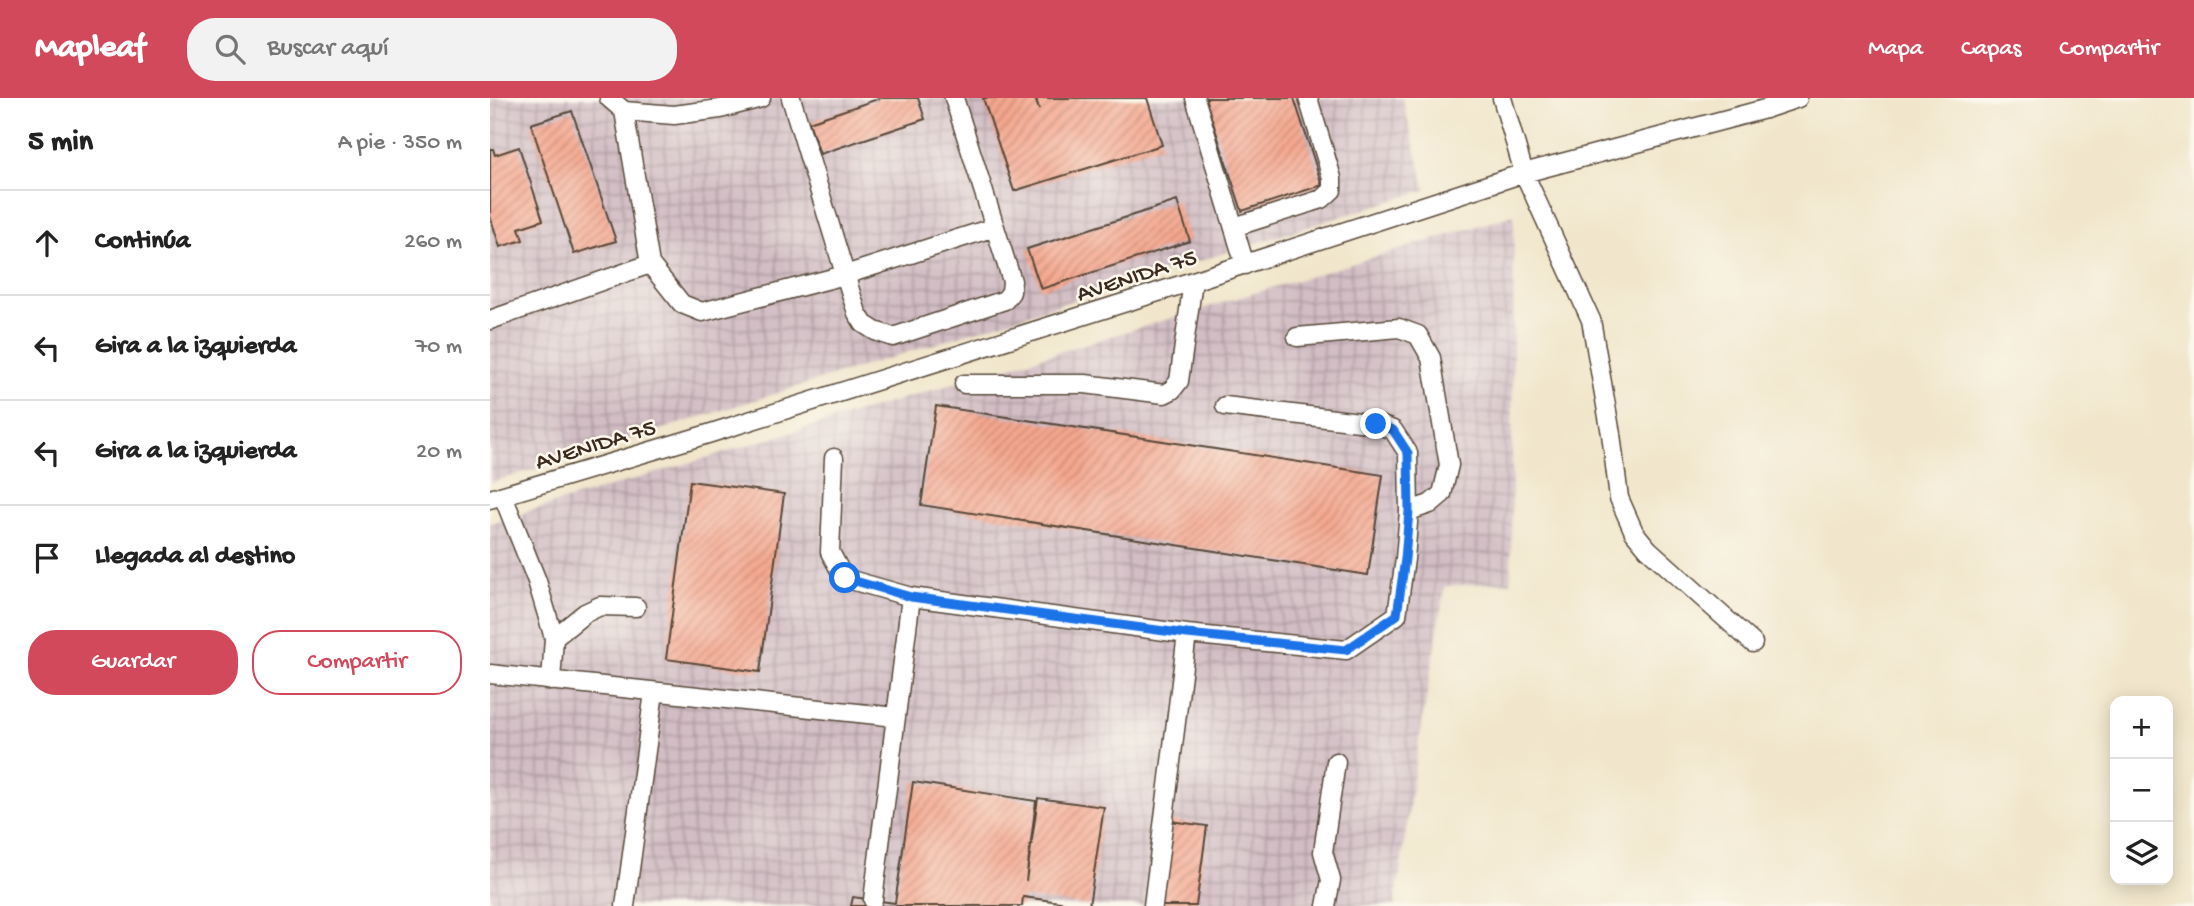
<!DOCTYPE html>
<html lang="es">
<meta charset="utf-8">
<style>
body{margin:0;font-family:"Gochi Hand",sans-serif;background:#f2f2f2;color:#222}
.controls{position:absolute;right:21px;bottom:21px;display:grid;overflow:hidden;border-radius:14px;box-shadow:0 4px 18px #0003}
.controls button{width:63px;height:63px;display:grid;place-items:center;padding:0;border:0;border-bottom:2px solid #e0e0e0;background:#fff;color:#222;font:35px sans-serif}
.stop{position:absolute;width:21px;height:21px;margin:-16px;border:5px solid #1a73e8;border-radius:50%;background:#fff}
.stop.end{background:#1a73e8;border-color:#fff;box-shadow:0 2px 7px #0008}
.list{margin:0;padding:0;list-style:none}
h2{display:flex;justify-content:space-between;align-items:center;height:91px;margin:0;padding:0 28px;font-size:30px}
h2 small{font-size:23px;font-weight:400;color:#767676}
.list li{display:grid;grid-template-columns:46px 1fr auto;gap:21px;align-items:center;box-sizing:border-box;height:105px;padding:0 28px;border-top:2px solid #e0e0e0}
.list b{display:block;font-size:26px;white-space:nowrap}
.list em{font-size:23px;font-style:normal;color:#767676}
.actions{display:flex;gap:14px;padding:21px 28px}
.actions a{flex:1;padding:16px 0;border:2px solid #d1495b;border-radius:28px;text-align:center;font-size:24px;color:#d1495b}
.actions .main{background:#d1495b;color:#fff}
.icon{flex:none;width:38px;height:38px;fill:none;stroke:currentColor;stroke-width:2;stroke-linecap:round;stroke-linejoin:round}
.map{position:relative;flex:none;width:1704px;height:808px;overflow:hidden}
header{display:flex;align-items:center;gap:42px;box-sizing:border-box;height:98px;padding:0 35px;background:#d1495b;color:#fff}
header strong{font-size:33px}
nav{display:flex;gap:38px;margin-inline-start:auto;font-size:24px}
.search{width:490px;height:63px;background:#f2f2f2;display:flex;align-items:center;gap:18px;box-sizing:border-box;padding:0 24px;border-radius:28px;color:#767676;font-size:26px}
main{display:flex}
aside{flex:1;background:#fff}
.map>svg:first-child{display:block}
.industrial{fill:url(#industrial-grid)}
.building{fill:url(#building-hatch)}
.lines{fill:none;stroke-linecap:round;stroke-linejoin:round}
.minor-casing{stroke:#564638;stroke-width:21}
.minor{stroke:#fff;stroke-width:18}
.route{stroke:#1a73e8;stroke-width:9}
.labels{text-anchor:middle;stroke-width:5;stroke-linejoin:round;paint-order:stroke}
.street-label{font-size:24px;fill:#3b2a1e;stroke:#fbf7ec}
</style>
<header>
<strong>Mapleaf</strong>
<div class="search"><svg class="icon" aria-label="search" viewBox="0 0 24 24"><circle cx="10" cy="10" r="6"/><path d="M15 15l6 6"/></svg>Buscar aquí</div>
<nav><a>Mapa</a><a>Capas</a><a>Compartir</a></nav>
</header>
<main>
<aside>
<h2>5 min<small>A pie · 350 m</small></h2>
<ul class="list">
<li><svg class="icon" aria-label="ahead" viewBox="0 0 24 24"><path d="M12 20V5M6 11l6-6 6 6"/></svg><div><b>Continúa</b></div><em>260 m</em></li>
<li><svg class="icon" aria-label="left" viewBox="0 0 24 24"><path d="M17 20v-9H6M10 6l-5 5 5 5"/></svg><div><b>Gira a la izquierda</b></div><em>70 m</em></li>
<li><svg class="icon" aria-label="left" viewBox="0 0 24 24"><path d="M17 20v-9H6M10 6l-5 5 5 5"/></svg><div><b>Gira a la izquierda</b></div><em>20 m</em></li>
<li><svg class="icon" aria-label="arrive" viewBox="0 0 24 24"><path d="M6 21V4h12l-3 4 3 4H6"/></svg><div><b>Llegada al destino</b></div></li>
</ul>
<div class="actions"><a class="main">Guardar</a><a>Compartir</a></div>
</aside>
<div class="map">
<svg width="1704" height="808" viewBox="0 0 1704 808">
<defs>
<pattern id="industrial-grid" width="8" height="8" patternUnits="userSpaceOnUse" patternTransform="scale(1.75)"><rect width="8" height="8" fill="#d2bdc5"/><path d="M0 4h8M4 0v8" fill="none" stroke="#ac9a9f"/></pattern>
<pattern id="building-hatch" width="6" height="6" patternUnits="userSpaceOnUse" patternTransform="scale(1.75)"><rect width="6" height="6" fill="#f5a78f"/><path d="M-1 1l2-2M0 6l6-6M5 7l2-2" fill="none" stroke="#c88874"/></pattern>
</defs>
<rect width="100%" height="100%" fill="#fbf7ec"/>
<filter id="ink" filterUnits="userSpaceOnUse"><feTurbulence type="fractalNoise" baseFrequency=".0143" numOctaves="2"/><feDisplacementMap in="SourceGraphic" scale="14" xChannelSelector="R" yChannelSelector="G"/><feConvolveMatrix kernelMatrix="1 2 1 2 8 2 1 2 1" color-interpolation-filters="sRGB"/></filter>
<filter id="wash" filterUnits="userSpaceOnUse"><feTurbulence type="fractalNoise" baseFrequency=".00686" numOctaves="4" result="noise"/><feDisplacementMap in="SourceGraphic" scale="28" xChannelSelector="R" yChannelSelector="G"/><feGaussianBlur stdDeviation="1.57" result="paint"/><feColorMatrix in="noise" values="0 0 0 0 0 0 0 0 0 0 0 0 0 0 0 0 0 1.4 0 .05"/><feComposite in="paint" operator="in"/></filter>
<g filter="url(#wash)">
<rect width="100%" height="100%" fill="#f1e6cb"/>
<!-- industrial -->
<path class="industrial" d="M0,0H912L936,92L0,385Z
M1024,117L1021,484L955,488L927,655L905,808H0V425Z"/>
<g id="blocks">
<!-- building -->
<path class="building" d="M391,0H428L435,21L330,56L319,24Z
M493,0H545L549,12L546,0H657L672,47L524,93Z
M715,0H804L832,87L752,113Z
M82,13L126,143L84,156L41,26Z
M29,49L53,122L29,130L33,142L10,149L0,118V51H3L5,57Z
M687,103L700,143L551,191L537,151Z
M446,308L893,377L878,477L431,407Z
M200,383L294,396L270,574L176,561Z
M423,684L546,703L536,783L548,700L614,709L599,808L533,799L532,808H361L363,799L405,805Z
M680,723L717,728L706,808H670Z"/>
</g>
</g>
<g filter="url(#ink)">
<use href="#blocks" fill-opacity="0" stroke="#564638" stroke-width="2"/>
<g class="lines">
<!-- minor casing -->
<g class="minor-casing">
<path id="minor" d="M119,0L134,13L184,17L230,11L271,0
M301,0L367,215L374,226L385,233L403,239L515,202L521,194L522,183L464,0
M705,0L755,167
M1012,0L1034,75L1101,222L1121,336L1129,400L1144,434L1158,451L1263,545
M134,13L160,166L192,206L212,214L355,177L505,129
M744,129L832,101L842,92V80L818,0
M0,222L160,166
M807,239L909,230L928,237L941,260L959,367L952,396L940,406L919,413
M474,286H595L674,296L682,292L689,283L703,183
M344,360L340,454L354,480L421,499
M13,398L47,483L64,540L61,583
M0,401L218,336L703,183L1034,75L1275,11L1308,0
M697,536L856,552L907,517L915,461L919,413L918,355L903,332L886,326L735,308
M64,540L95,515L110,508L146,509
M0,576L406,619
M383,802L421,499L697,536L663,808
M135,808L164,594
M836,808L841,782L833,754L846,664"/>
</g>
<!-- minor -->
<use href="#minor" class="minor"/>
</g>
</g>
<g class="lines" filter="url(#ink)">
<!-- route -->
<path class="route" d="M355,480L421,499L697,536L856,552L907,517L915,461L919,413L918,355L903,332L886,326"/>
</g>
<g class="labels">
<!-- street labels -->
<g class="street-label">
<text transform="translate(646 176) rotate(-18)" y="8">AVENIDA 75</text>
<text transform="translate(105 345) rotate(-17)" y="8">AVENIDA 75</text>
</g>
</g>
</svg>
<div class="controls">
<button>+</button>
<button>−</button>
<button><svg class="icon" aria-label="layers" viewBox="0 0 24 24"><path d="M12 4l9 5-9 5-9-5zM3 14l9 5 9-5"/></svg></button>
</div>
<div class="stop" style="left:355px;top:480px"></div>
<div class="stop end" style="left:886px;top:326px"></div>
</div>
</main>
